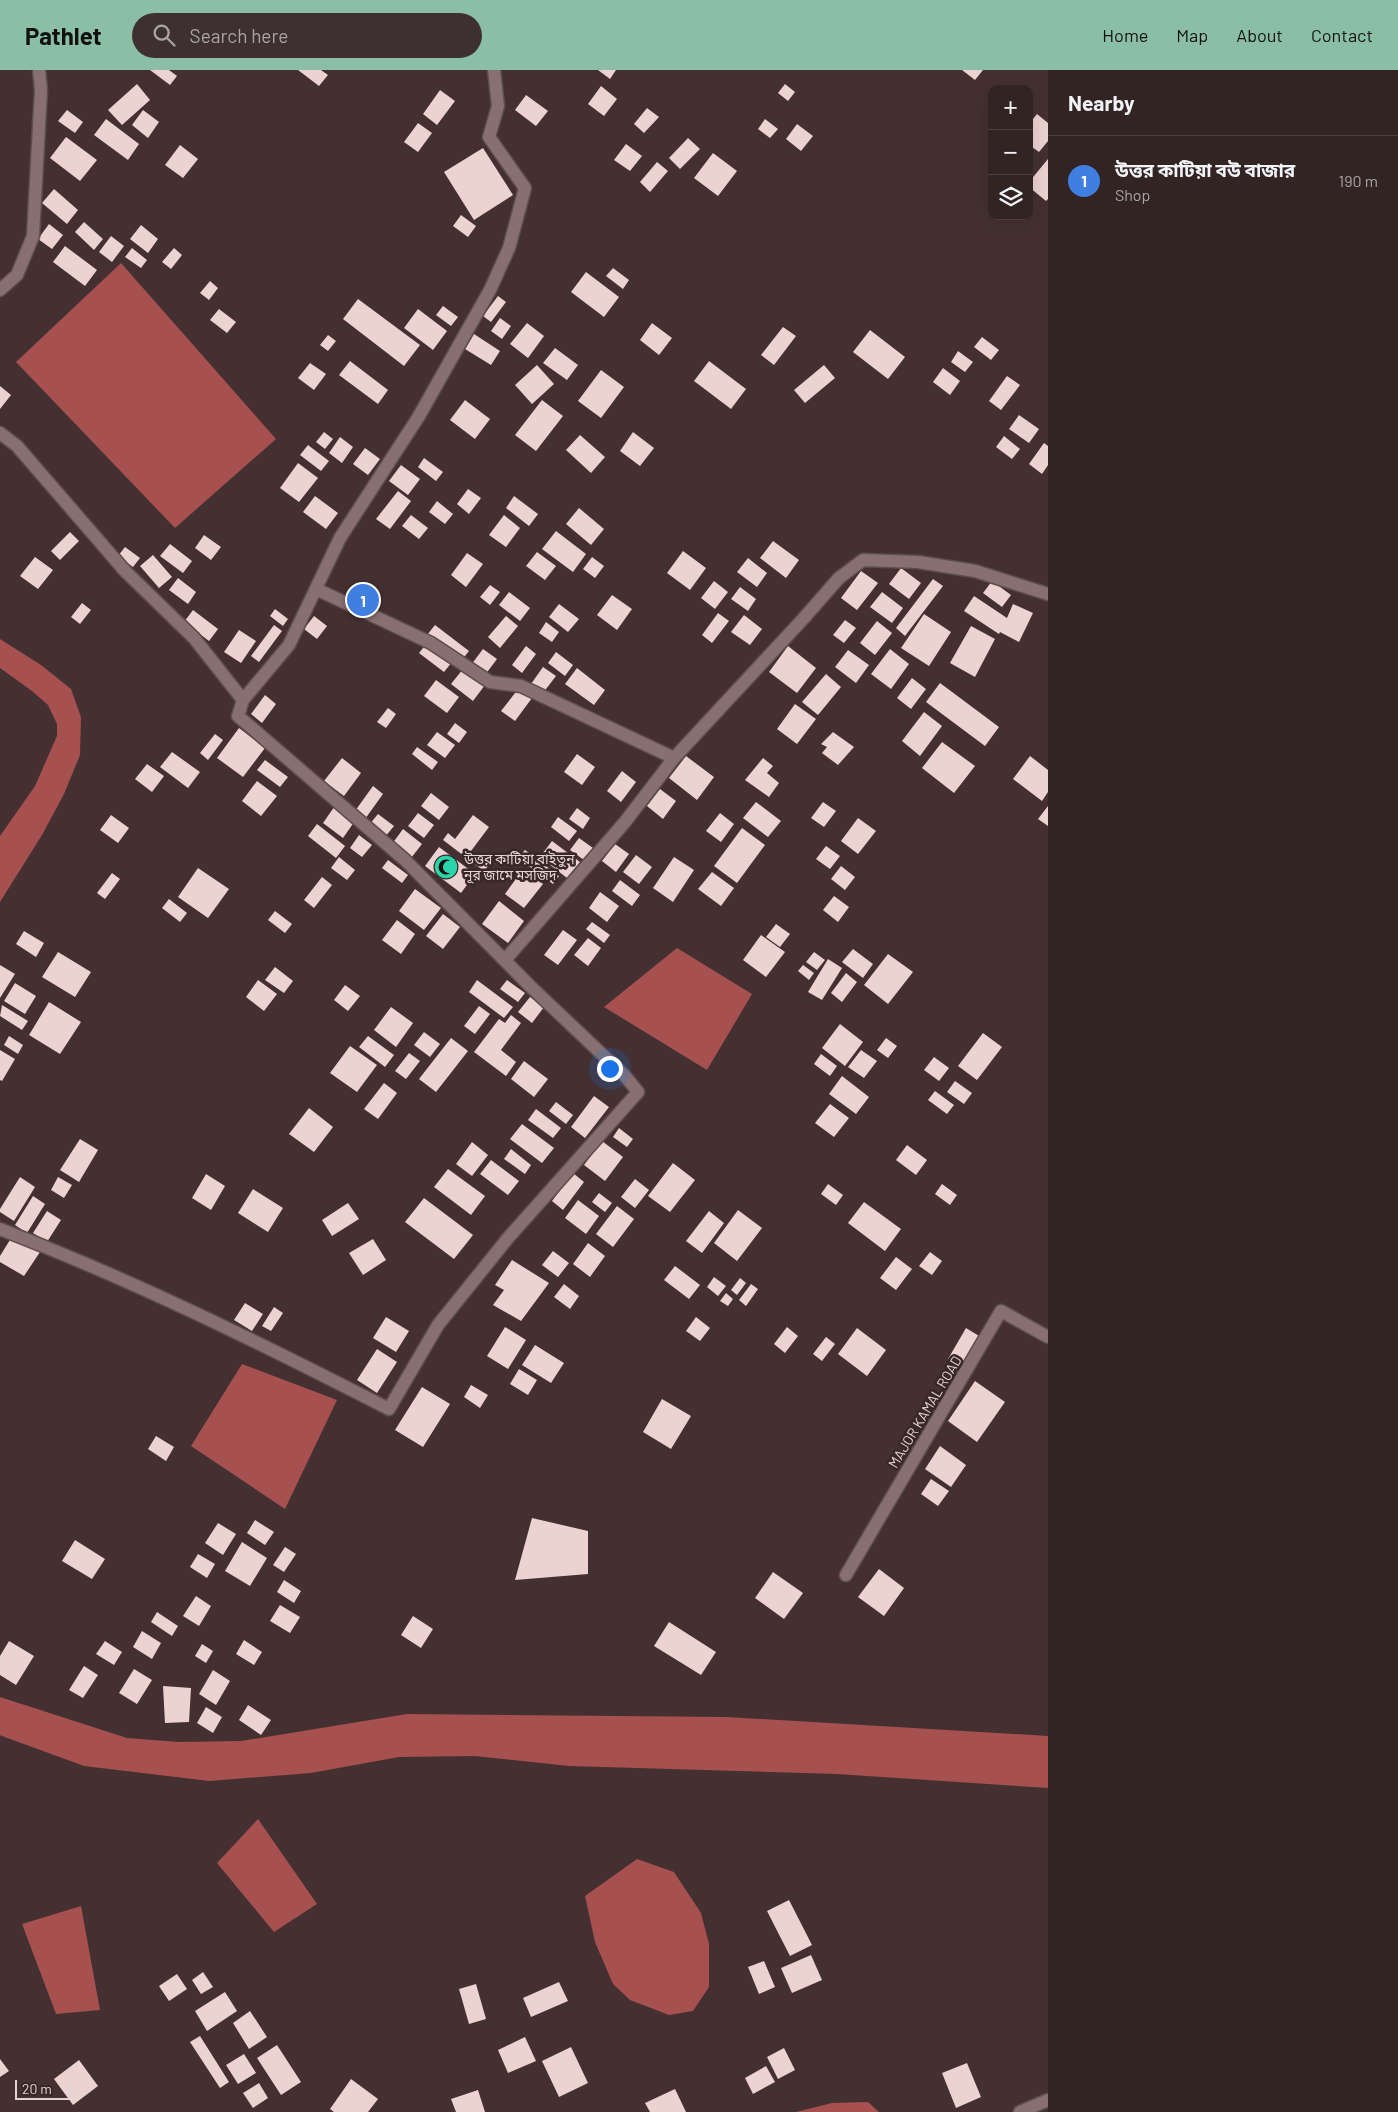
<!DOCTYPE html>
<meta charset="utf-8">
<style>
body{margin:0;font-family:Barlow,"Noto Sans Bengali",sans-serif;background:#3e3031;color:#f1f3f6}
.controls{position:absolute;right:15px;top:15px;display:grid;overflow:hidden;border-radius:10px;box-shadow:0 5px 20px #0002}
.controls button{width:45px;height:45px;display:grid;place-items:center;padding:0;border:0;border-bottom:1px solid #4e4141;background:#332424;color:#f1f3f6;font:25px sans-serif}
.scale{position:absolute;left:15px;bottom:12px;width:56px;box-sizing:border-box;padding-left:5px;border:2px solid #e1d4d3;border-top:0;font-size:14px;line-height:18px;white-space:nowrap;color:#e1d4d3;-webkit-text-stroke:4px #392626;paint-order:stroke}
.you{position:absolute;left:609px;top:998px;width:18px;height:18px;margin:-12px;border:4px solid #fff;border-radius:50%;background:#1a73e8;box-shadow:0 0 0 8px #1a73e833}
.badge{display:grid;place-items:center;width:32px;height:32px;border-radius:50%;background:#8abfa5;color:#fff;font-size:16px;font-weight:700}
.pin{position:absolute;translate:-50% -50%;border:2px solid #fff;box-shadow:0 1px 5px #0006}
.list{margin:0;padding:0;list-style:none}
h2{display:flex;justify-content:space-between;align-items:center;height:65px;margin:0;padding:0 20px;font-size:21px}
h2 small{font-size:16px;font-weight:400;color:#a9a4a6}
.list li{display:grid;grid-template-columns:32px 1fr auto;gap:15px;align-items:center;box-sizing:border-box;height:90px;padding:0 20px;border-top:1px solid #4e4141}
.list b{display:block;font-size:19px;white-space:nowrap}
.list p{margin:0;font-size:16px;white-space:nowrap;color:#a9a4a6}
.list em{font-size:16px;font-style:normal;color:#a9a4a6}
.icon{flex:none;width:28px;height:28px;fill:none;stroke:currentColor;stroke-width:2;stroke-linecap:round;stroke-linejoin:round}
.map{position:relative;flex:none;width:1048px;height:2042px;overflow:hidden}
header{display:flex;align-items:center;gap:30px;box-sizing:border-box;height:70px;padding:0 25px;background:#8abfa5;color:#111}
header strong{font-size:24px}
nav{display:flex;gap:28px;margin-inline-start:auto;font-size:18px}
.search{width:350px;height:45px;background:#3e3031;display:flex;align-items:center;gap:12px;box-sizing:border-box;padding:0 18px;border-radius:28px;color:#a9a4a6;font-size:19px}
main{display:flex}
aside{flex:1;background:#332424}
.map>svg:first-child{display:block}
.water{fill:#a65050}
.building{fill:#ecd3d2}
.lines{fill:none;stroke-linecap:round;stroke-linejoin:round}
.minor-casing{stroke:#5d4d4c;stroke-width:15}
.minor{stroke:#87706f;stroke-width:12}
.labels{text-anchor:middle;stroke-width:5;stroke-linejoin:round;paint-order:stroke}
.poi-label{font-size:14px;fill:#e1d4d3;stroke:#392626;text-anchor:start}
.street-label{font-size:14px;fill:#e1d4d3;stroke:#392626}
</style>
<header>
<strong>Pathlet</strong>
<div class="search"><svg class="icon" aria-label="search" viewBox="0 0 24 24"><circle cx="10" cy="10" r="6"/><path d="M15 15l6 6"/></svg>Search here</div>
<nav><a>Home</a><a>Map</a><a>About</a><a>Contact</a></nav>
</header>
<main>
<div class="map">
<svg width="1048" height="2042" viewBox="0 0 1048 2042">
<rect width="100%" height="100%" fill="#443030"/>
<!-- water -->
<path class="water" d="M121,193L276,369L175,458L16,292Z
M0,569L41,595L71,619L81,647L80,685L64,724L42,765L0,832V766L35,716L57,666V654L48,635L32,621L0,598Z
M677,878L752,924L707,1000L604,937Z
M242,1294L337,1330L285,1439L191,1376Z
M0,1627L127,1668L179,1672L241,1671L407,1644L726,1647L1048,1666V1718L837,1704L569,1696L475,1686L399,1687L311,1703L209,1711L84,1696L2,1666L0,1665Z
M258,1749L317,1834L274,1862L217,1793Z
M637,1789L674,1802L701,1843L709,1874V1917L693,1941L669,1945L630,1930L613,1914L595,1872L585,1826Z
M81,1836L100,1940L56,1944L22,1854Z
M868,2032L879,2042H796L832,2033Z"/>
<!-- building -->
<path class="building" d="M150,0H169L177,6L170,15Z
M298,0H321L328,5L319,16Z
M598,0H616L610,9Z
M962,0H983L975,10Z
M137,14L150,30L122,55L108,40Z
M785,14L795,22L788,31L778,23Z
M601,16L617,29L604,46L588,34Z
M440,20L455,31L437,55L423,44Z
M526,25L548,41L536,56L515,40Z
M647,38L659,47L644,63L634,54Z
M67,40L83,52L75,63L58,51Z
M143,40L159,52L148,68L132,55Z
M1037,44L1048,53V71L1039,82L1029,75V54Z
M106,49L139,74L128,90L94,65Z
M765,49L778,59L770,68L758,59Z
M418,53L432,63L418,82L404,72Z
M797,54L813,66L801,81L786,69Z
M66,67L97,90L80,111L50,88Z
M688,68L700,79L680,99L669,88Z
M626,74L642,86L630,101L614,90Z
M180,75L198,89L183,108L165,95Z
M483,78L513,125L474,150L444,102Z
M713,83L737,101L718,126L694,108Z
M1048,89V129L1046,131L1029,117V112Z
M657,92L668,101L650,122L640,112Z
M54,119L78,140L67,154L42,133Z
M461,145L476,156L468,167L453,156Z
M84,152L103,169L94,180L75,162Z
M49,154L63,165L52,179L38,169Z
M141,155L158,169L148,183L130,169Z
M111,166L124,176L112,192L99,182Z
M65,176L97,200L85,216L53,192Z
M132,178L147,190L141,198L125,187Z
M174,178L182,185L171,199L162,192Z
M613,198L629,210L623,219L606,206Z
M586,202L619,227L604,247L571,222Z
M210,211L218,218L209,230L200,223Z
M498,226L506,232L491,252L483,246Z
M358,229L420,275L404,296L343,249Z
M443,236L458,247L451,256L436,245Z
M219,239L236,252L227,263L210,250Z
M418,239L447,261L433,280L404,258Z
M500,248L511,256L502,269L491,261Z
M527,253L544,266L528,288L510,274Z
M652,253L672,268L659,285L640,270Z
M783,257L796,266L774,295L761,285Z
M870,260L905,287L888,309L853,282Z
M474,264L500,281L491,295L465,279Z
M328,265L336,271L328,281L320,275Z
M982,267L999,280L991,290L974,277Z
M555,278L578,295L567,310L543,293Z
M958,281L973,292L965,302L951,292Z
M350,291L388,320L378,334L339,305Z
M709,291L746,319L731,339L694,311Z
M310,293L326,304L314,320L298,308Z
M537,295L554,314L532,334L515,315Z
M824,295L835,308L805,333L794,320Z
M943,298L960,311L950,325L933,312Z
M601,300L624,317L601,348L578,331Z
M1007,306L1020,315L1001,340L989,331Z
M0,316L11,325L0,339Z
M465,330L490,349L475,369L450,350Z
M542,330L563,346L536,381L515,365Z
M1019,345L1039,359L1029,373L1009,359Z
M324,362L333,369L325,379L316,372Z
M633,362L654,378L640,396L620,381Z
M580,365L605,387L591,403L566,380Z
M1004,366L1020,379L1012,389L996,377Z
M340,367L353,377L342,393L329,383Z
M1044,373L1048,376V395L1042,404L1029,394Z
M308,375L329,391L321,401L300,385Z
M365,378L380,389L368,405L353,394Z
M424,388L443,402L436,411L418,397Z
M298,393L318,408L299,432L280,418Z
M401,395L420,409L408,425L389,411Z
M468,419L481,428L469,444L457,434Z
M398,421L411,431L390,459L376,449Z
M315,426L338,443L326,459L303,442Z
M514,426L538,444L529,456L506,438Z
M437,431L453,444L445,454L429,442Z
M579,438L604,459L591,475L566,454Z
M411,445L428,458L419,469L402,456Z
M504,445L520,458L506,477L489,465Z
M556,461L586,484L573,502L542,479Z
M70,462L79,471L60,490L51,481Z
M204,465L221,477L211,490L195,478Z
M773,471L799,490L786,508L760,488Z
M170,474L192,491L183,503L160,486Z
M125,477L140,488L133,497L118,486Z
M683,481L706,498L690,520L667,503Z
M537,482L556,496L545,510L526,496Z
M467,483L483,494L466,517L451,505Z
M153,485L172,507L159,518L140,496Z
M35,487L53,500L38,519L20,506Z
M592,487L604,496L595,508L583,499Z
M748,488L767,503L757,517L737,502Z
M901,498L921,513L909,529L889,514Z
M861,501L878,513L857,540L841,528Z
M178,508L196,522L188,534L169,520Z
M933,509L943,516L905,566L896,558Z
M714,511L728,522L715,539L701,528Z
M992,511L1011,525L1002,537L983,523Z
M490,515L500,522L490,535L480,527Z
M740,517L756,529L748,541L731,529Z
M509,522L530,538L520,551L499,535Z
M882,522L903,538L892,553L870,537Z
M612,525L632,539L617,560L597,545Z
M974,526L1007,548L1013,534L1033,543L1019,572L1000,562L999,564L964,541Z
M82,533L91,540L80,554L71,547Z
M559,534L579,549L568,562L549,547Z
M275,539L288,549L283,556L270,546Z
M193,540L218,559L209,571L184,552Z
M718,543L729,551L712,573L702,565Z
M924,544L951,562L929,596L901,578Z
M744,545L762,559L750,575L731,562Z
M314,546L327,556L317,569L304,559Z
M506,546L518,556L500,578L488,567Z
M845,550L856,558L844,573L833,565Z
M877,551L892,563L875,585L860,573Z
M546,552L559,562L552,572L539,563Z
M274,555L282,561L259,592L251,586Z
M435,555L469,581L461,591L427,565Z
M971,556L995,569L975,607L950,593Z
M239,560L256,571L241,593L224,582Z
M427,573L452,592L444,602L419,583Z
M526,576L536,584L522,603L512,595Z
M788,576L816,598L797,623L769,602Z
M483,579L497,589L485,605L471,595Z
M890,579L909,594L891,619L871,604Z
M848,580L869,595L856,613L835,597Z
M556,582L573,595L565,606L548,593Z
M543,597L556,606L543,623L531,614Z
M577,598L605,620L594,635L565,614Z
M463,599L485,615L473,631L451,614Z
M826,604L841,617L818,645L802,632Z
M912,608L926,619L911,639L897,628Z
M436,610L459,627L447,643L424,626Z
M940,613L999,657L985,676L926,632Z
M519,618L532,628L515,651L501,641Z
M265,625L276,634L262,653L251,644Z
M795,634L816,649L797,674L777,659Z
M388,638L396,644L386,658L377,652Z
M924,642L942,656L920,686L902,671Z
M455,653L467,662L459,673L447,664Z
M239,658L265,678L243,707L217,688Z
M437,662L455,675L445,688L427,675Z
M833,662L854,677L838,695L822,683L827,677L821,674Z
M215,664L223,670L208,690L200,683Z
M942,672L975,696L954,723L922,698Z
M417,677L438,692L432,700L412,684Z
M172,682L200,702L188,718L160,697Z
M577,684L595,697L582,715L564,702Z
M686,686L714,707L697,730L669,708Z
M1030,686L1048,700V722L1042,731L1013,709Z
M342,688L361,703L344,726L324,711Z
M763,688L773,696L767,703L779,713L769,727L745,710Z
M265,690L288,707L280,717L257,700Z
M147,694L164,706L152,722L135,709Z
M622,701L636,712L621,732L607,721Z
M257,711L277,726L261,746L242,731Z
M373,716L383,724L365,749L355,741Z
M660,719L676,731L663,749L647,736Z
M431,723L449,737L439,750L421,736Z
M756,732L781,751L768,767L743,748Z
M823,732L836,741L824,757L811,748Z
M337,733L357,748L343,768L323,753Z
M1048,736V756L1038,749Z
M577,738L590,748L583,759L569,749Z
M418,743L434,755L424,768L408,756Z
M720,743L734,754L721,772L706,761Z
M378,744L394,756L385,767L369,755Z
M111,745L129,758L118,773L100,760Z
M473,745L489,757L471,781L490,794L484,801L443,770L448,763L455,769Z
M558,747L577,761L569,771L551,757Z
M858,748L876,761L858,784L841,771Z
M317,754L345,776L336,788L308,766Z
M742,758L765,775L737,813L714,796Z
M403,759L422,774L411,788L392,774Z
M359,765L372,775L362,787L350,778Z
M579,768L593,778L584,790L570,780Z
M552,771L580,792L567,808L540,787Z
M615,774L629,784L616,802L602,791Z
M826,776L840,786L830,799L816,789Z
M439,777L475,804L461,823L425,796Z
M525,780L559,806L553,814L518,788Z
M636,785L652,797L639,814L623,802Z
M339,787L355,800L347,810L331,798Z
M674,787L694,800L673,832L653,818Z
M388,790L408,805L402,813L382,798Z
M841,796L855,807L845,820L831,809Z
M198,798L229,819L208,848L178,827Z
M523,799L543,814L524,838L505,824Z
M712,802L734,818L721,836L698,819Z
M112,803L120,809L105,829L97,823Z
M322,807L332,815L314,838L304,830Z
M620,810L640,825L632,836L612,821Z
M415,819L441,838L424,860L399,841Z
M600,822L619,836L607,852L589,838Z
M834,826L849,837L838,852L823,840Z
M169,829L187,843L180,852L162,838Z
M499,831L524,851L508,873L482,854Z
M275,841L292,854L285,863L268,850Z
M443,844L460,857L443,879L426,866Z
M397,850L415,864L401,884L382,870Z
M592,852L610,865L604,873L586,859Z
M776,854L790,864L780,877L766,867Z
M563,860L577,870L558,895L544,885Z
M24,861L44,873L36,887L16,874Z
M761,865L785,882L766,907L743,890Z
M588,868L601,878L588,896L574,885Z
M853,879L873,894L863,908L842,892Z
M58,882L91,902L75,927L42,907Z
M814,882L825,890L817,900L806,892Z
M888,884L913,902L888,934L864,915Z
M828,889L842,898L822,930L808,922Z
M0,895L15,904L0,928Z
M803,895L814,903L809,910L798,901Z
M275,897L293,911L284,923L265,910Z
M846,903L857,912L842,932L831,923Z
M258,910L277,924L264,941L246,927Z
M477,910L513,937L504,948L469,922Z
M507,910L525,923L518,932L500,919Z
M15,913L36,926L25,944L4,931Z
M345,915L360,926L348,941L334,930Z
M530,927L544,937L532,953L518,942Z
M49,932L81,952L60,984L29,965Z
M2,935L28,951L22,960L0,946Z
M479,936L490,944L475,964L464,956Z
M391,937L413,953L396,977L374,960Z
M511,945L521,953L501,980L516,992L506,1006L474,982L499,949L505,953Z
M840,954L863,972L845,996L822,978Z
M424,962L440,974L430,987L414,975Z
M983,963L1002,977L977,1010L958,996Z
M9,966L23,975L18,984L4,975Z
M368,966L394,985L385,997L359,977Z
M451,968L468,981L436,1022L419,1009Z
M886,968L897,976L888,988L877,980Z
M350,976L377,995L357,1022L330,1003Z
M0,980L15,989L2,1011L0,1010Z
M861,980L877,991L864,1008L848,997Z
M409,983L420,991L406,1009L395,1001Z
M821,984L837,996L830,1006L814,994Z
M934,987L949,998L939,1011L924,1000Z
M524,991L548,1009L534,1027L511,1009Z
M842,1006L869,1027L856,1044L829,1024Z
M955,1011L972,1023L964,1034L947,1022Z
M384,1013L397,1023L378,1049L364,1039Z
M935,1021L954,1035L947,1044L928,1030Z
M594,1026L609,1037L585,1068L571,1057Z
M556,1032L573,1045L566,1054L549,1041Z
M830,1034L849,1048L834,1067L815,1053Z
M309,1038L333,1057L314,1082L289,1064Z
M536,1039L561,1058L553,1068L528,1050Z
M522,1054L554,1078L542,1093L510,1069Z
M619,1058L633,1069L627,1077L613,1067Z
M80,1069L98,1080L79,1112L60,1100Z
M602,1071L623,1087L605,1111L584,1095Z
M472,1072L488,1085L472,1106L456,1094Z
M907,1075L927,1090L916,1105L896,1090Z
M511,1079L531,1095L525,1104L504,1089Z
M491,1090L519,1111L508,1125L480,1104Z
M673,1093L695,1110L670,1142L648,1126Z
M448,1099L485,1126L471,1145L434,1117Z
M573,1103L584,1112L563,1140L552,1131Z
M206,1104L225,1116L211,1140L192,1128Z
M20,1107L35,1117L14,1151L0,1142V1139Z
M58,1107L72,1115L64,1128L51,1120Z
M635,1109L649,1120L635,1138L621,1127Z
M828,1114L843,1125L836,1135L821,1124Z
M942,1114L957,1125L950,1135L935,1124Z
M253,1119L283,1138L268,1162L238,1143Z
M599,1123L612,1133L605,1142L592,1132Z
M33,1126L45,1134L27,1163L15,1155Z
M424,1128L473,1165L454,1189L405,1152Z
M578,1130L599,1146L586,1164L565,1148Z
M864,1132L901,1159L885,1181L848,1153Z
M348,1133L359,1149L332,1166L322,1150Z
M617,1136L634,1149L613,1177L596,1164Z
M738,1140L762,1158L737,1191L714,1173Z
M47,1141L61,1150L47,1172L33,1163Z
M709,1141L724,1153L702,1183L686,1171Z
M13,1165L40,1182L24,1206L0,1192V1186Z
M373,1169L386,1190L363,1205L349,1183Z
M588,1173L605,1186L590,1207L573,1194Z
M553,1181L569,1193L558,1207L542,1195Z
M930,1182L942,1191L932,1205L919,1196Z
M896,1187L912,1199L896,1220L880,1208Z
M512,1190L549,1213L521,1251L493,1235L504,1220L495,1215Z
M675,1196L700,1215L689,1229L664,1210Z
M714,1207L726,1216L718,1226L707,1217Z
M740,1208L746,1213L737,1225L731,1220Z
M564,1214L579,1226L570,1239L554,1227Z
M751,1214L758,1219L746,1236L739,1230Z
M726,1223L733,1229L728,1236L720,1231Z
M245,1233L263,1244L252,1261L234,1250Z
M274,1237L283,1243L271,1261L262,1256Z
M386,1247L409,1261L396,1282L373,1268Z
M696,1247L710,1258L700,1271L686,1261Z
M505,1257L526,1270L508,1299L487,1286Z
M787,1257L798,1266L785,1283L774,1274Z
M857,1258L886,1280L867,1306L838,1284Z
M966,1258L984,1269L967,1300L948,1289Z
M826,1267L835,1274L822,1291L813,1284Z
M535,1275L564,1293L551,1313L522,1295Z
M377,1279L397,1292L377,1323L357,1310Z
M519,1299L537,1310L528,1325L510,1314Z
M975,1311L1005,1332L977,1372L948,1351Z
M471,1315L488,1325L480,1338L464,1327Z
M422,1317L450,1334L423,1377L395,1360Z
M662,1329L691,1346L671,1379L643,1362Z
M156,1366L174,1377L166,1391L148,1379Z
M940,1376L966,1395L951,1417L925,1399Z
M931,1409L949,1421L938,1436L921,1424Z
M532,1448L588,1461V1504L515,1510Z
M255,1450L274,1462L265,1475L247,1463Z
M218,1453L236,1464L223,1485L205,1473Z
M75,1470L105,1489L92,1509L62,1491Z
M242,1472L267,1488L250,1516L225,1501Z
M285,1477L296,1484L284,1502L273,1495Z
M198,1484L215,1494L207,1508L190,1497Z
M879,1499L904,1518L884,1546L858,1527Z
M773,1502L803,1523L784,1549L755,1528Z
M284,1510L301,1521L294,1533L277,1522Z
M196,1526L211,1536L199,1556L183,1546Z
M280,1535L300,1547L290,1563L270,1551Z
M157,1542L178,1556L172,1566L151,1552Z
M413,1546L433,1559L421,1578L401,1565Z
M669,1552L716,1582L701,1605L654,1576Z
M142,1561L161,1573L152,1589L133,1577Z
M244,1570L262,1582L254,1595L236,1584Z
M9,1571L34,1586L16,1615L0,1605V1586Z
M105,1571L122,1582L114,1595L96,1584Z
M202,1574L213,1581L206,1593L195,1586Z
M84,1596L98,1605L83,1628L69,1620Z
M134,1599L152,1610L137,1634L119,1623Z
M213,1600L230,1611L216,1635L199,1624Z
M163,1616L191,1618L189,1652L165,1653Z
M248,1635L271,1650L261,1665L239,1650Z
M206,1637L222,1647L213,1663L197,1653Z
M789,1830L812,1875L790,1886L767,1841Z
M811,1885L822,1910L792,1923L781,1898Z
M764,1891L775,1917L759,1924L748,1897Z
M203,1902L213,1917L201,1924L192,1910Z
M177,1904L187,1919L169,1931L159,1916Z
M559,1912L568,1931L531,1947L523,1928Z
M476,1914L486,1949L469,1954L459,1919Z
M225,1922L237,1941L207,1961L195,1941Z
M250,1941L267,1967L249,1979L233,1953Z
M200,1966L229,2012L220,2018L190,1972Z
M525,1967L536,1991L508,2003L498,1980Z
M277,1975L301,2012L281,2025L257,1988Z
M571,1977L588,2013L559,2027L542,1991Z
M784,1978L795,2000L778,2009L767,1987Z
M244,1984L256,2003L238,2014L226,1995Z
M0,1989L9,2001L0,2007Z
M79,1990L98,2016L73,2035L54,2009Z
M967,1993L981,2027L956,2038L942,2003Z
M766,1996L775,2012L753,2024L745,2008Z
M351,2009L378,2029L368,2042H334L330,2039Z
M259,2013L268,2028L253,2038L243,2023Z
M675,2019L686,2042H650L645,2033Z
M478,2020L485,2042H456L451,2029Z"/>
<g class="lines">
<!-- minor casing -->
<g class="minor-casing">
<path id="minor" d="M0,220L17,205L33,166L41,20L39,0
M0,363L17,376L125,501L194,568L243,630
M316,519L431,573L490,612L521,616L674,688
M505,890L625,752L674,688L803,549L839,508L863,490L918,492L975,501L1048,524
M0,1159C133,1210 262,1274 389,1339L438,1255L508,1168L638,1022L625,1006L531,917L405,790L238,646L243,630L289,575L340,468L419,346L490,220L509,178L525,118L489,67L498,36L494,0
M846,1505L1001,1241L1048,1267
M1020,2042L1048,2030"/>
</g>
<!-- minor -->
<use href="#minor" class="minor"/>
</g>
<!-- icons -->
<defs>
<g id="mosque-disc" transform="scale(1.25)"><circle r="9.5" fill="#2bd5ac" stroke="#392626"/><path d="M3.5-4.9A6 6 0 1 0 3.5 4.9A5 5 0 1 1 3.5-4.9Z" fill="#111"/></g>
</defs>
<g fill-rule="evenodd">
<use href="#mosque-disc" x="446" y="797"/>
</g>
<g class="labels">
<!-- poi labels -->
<g class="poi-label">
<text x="464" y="794">উত্তর কাটিয়া বাইতুন<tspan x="464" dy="16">নূর জামে মসজিদ</tspan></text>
</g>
<!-- street labels -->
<g class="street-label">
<text transform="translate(925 1342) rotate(-59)" y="5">MAJOR KAMAL ROAD</text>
</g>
</g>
</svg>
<div class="controls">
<button>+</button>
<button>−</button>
<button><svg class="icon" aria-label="layers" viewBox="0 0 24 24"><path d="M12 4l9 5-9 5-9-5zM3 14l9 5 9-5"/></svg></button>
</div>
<div class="scale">20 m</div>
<div class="you"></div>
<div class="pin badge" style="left:363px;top:530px;background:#3f7fe0">1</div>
</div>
<aside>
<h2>Nearby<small></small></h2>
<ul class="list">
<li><span class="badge" style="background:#3f7fe0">1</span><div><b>উত্তর কাটিয়া বউ বাজার</b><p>Shop</p></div><em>190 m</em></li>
</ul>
</aside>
</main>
